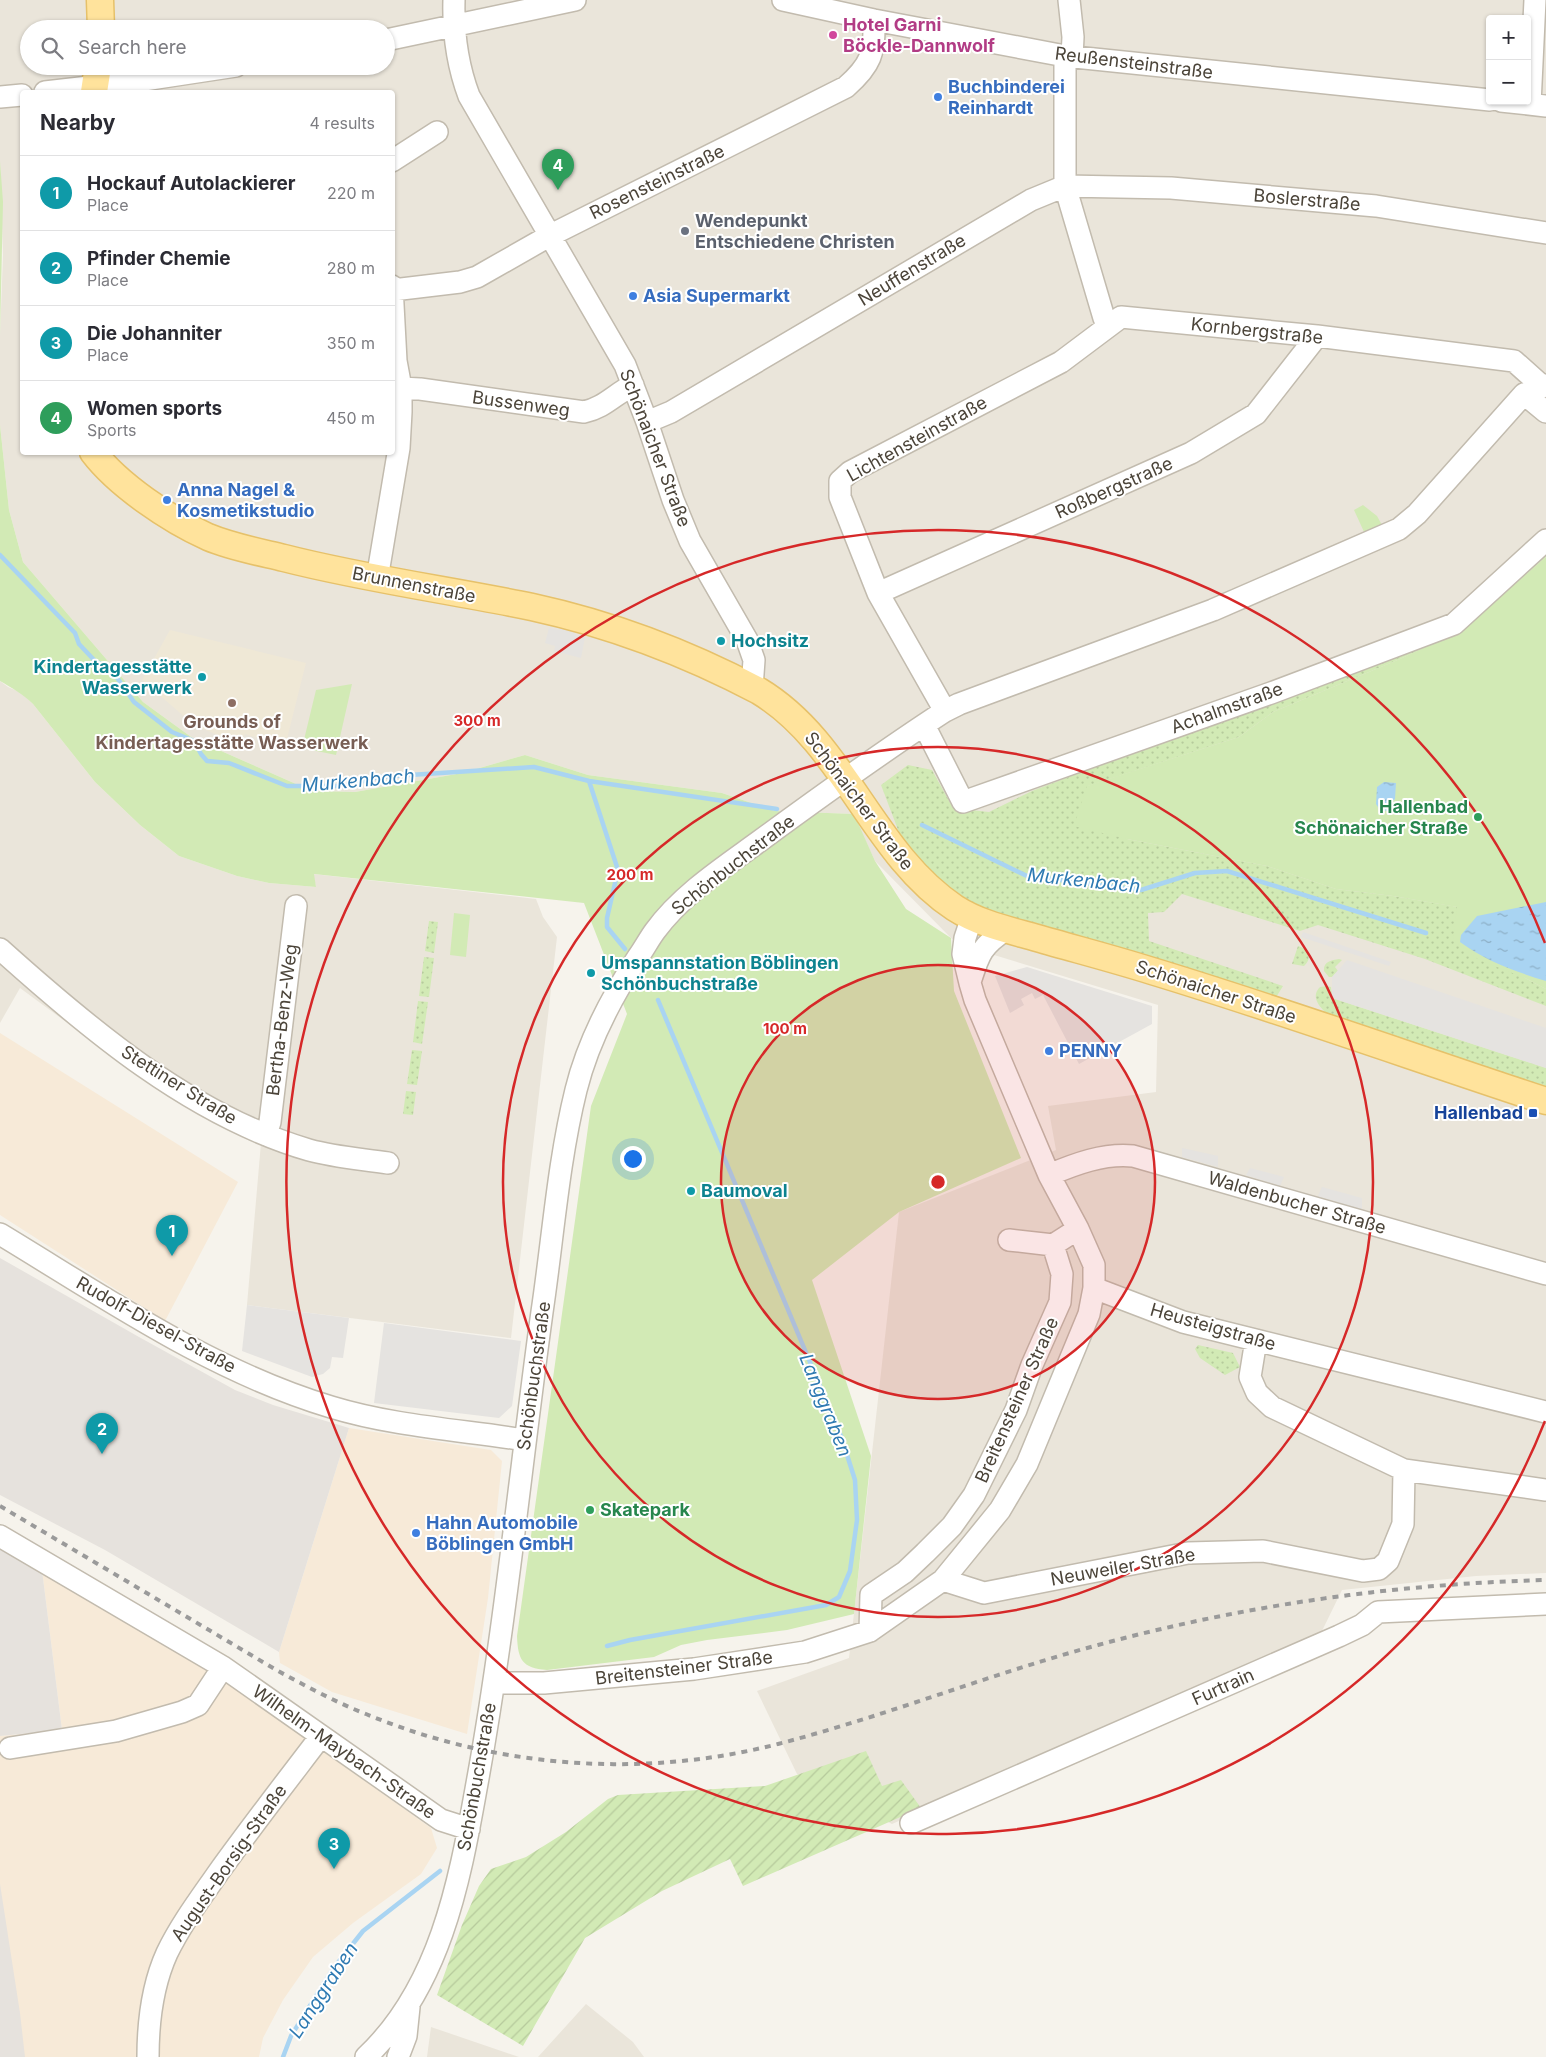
<!DOCTYPE html>
<meta charset="utf-8">
<style>
body{margin:0;font-family:Inter,sans-serif;background:#f7f7f7;color:#2b2b33}
.controls{position:absolute;right:15px;top:15px;display:grid;overflow:hidden;border-radius:5px;box-shadow:0 1px 4px #0004}
.controls button{width:45px;height:45px;display:grid;place-items:center;padding:0;border:0;border-bottom:1px solid #e1e1e2;background:#fff;color:#2b2b33;font:25px sans-serif}
.you{position:absolute;left:632px;top:1158px;width:18px;height:18px;margin:-12px;border:4px solid #fff;border-radius:50%;background:#1a73e8;box-shadow:0 0 0 8px #1a73e833}
.badge{display:grid;place-items:center;width:32px;height:32px;border-radius:50%;background:#db2777;color:#fff;font-size:16px;font-weight:700}
.pin{position:absolute;translate:-50% -41px;filter:drop-shadow(0 1px 2px #0008)}
.pin::after{content:'';position:absolute;top:26px;width:18px;height:15px;background:inherit;clip-path:polygon(0 0,100% 0,50% 100%)}
.list{margin:0;padding:0;list-style:none}
h2{display:flex;justify-content:space-between;align-items:center;height:65px;margin:0;padding:0 20px;font-size:21px}
h2 small{font-size:16px;font-weight:400;color:#7c7c81}
.list li{display:grid;grid-template-columns:32px 1fr auto;gap:15px;align-items:center;box-sizing:border-box;height:75px;padding:0 20px;border-top:1px solid #e1e1e2}
.list b{display:block;font-size:19px;white-space:nowrap}
.list p{margin:0;font-size:16px;white-space:nowrap;color:#7c7c81}
.list em{font-size:16px;font-style:normal;color:#7c7c81}
.icon{flex:none;width:28px;height:28px;fill:none;stroke:currentColor;stroke-width:2;stroke-linecap:round;stroke-linejoin:round}
.map{position:relative;flex:none;width:1546px;height:2057px;overflow:hidden}
.search{position:absolute;background:#fff;box-shadow:0 1px 4px #0004;left:20px;top:20px;width:375px;height:55px;display:flex;align-items:center;gap:12px;box-sizing:border-box;padding:0 18px;border-radius:28px;color:#7c7c81;font-size:19px}
.panel{position:absolute;background:#fff;box-shadow:0 1px 4px #0004;left:20px;top:90px;width:375px;height:365px;border-radius:5px}
.map>svg:first-child{display:block}
.residential{fill:#eae5da;fill-rule:evenodd}
.commercial{fill:#f7ead8}
.industrial{fill:#e6e2dd}
.education{fill:#efe8d6}
.grass{fill:url(#grass-dots)}
.park{fill:#d2eab5}
.garden{fill:url(#garden-furrows)}
.parking{fill:#e5e3e0}
.water{fill:url(#water-ripples)}
.lines{fill:none;stroke-linecap:round;stroke-linejoin:round}
.stream{stroke:#a9d4f2;stroke-width:4.5}
.minor-casing{stroke:#c2bbae;stroke-width:24}
.major-casing{stroke:#e6c16a;stroke-width:29}
.minor{stroke:#fff;stroke-width:21}
.major{stroke:#ffe39c;stroke-width:26}
.rail{stroke:#9a9a9a;stroke-width:4;stroke-dasharray:6 6;stroke-linecap:butt}
.ring{fill:none;stroke:#d62828;stroke-width:2.5}
.hotel-dot{fill:#d1479c;stroke:#fff;stroke-width:2}
.shop-dot{fill:#3f7fe0;stroke:#fff;stroke-width:2}
.worship-dot{fill:#6b7280;stroke:#fff;stroke-width:2}
.culture-dot{fill:#0f9aa8;stroke:#fff;stroke-width:2}
.education-dot{fill:#8d6e63;stroke:#fff;stroke-width:2}
.leisure-dot{fill:#2e9e5b;stroke:#fff;stroke-width:2}
.transit-dot{fill:#1a4fb4;stroke:#fff;stroke-width:2}
.labels{text-anchor:middle;stroke-width:4;stroke-linejoin:round;paint-order:stroke}
.hotel-label{font-size:18px;font-weight:bold;fill:#b23c85;stroke:#fff;text-anchor:start}
.street-label{font-size:18px;fill:#4b4439;stroke:#fff}
.shop-label{font-size:18px;font-weight:bold;fill:#366cbe;stroke:#fff;text-anchor:start}
.worship-label{font-size:18px;font-weight:bold;fill:#5b616d;stroke:#fff;text-anchor:start}
.culture-label{font-size:18px;font-weight:bold;fill:#0d838f;stroke:#fff;text-anchor:start}
.education-label{font-size:18px;font-weight:bold;fill:#785e54;stroke:#fff}
.leisure-label{font-size:18px;font-weight:bold;fill:#27864d;stroke:#fff;text-anchor:end}
.transit-label{font-size:18px;font-weight:bold;fill:#164399;stroke:#fff;text-anchor:end}
.water-label{font-size:19px;font-style:italic;fill:#2e7ab2;stroke:#fff}
.centre{fill:#d62828;stroke:#fff;stroke-width:2.5}
.ring-label{font-size:15px;text-anchor:middle;font-weight:bold;fill:#d62828;stroke:#fff;stroke-width:4;stroke-linejoin:round;paint-order:stroke}
</style>
<div class="map">
<svg width="1546" height="2057" viewBox="0 0 1546 2057">
<defs>
<pattern id="grass-dots" width="8" height="8" patternUnits="userSpaceOnUse" patternTransform="scale(1.25)"><rect width="8" height="8" fill="#d2eab5"/><path d="M2 2h.1M6 6h.1" fill="none" stroke="#b6ca9c" stroke-width="1.8" stroke-linecap="round"/></pattern>
<pattern id="garden-furrows" width="10" height="10" patternUnits="userSpaceOnUse" patternTransform="scale(1.25)"><rect width="10" height="10" fill="#d2eab5"/><path d="M-1 1l2-2M0 10L10 0M9 11l2-2" fill="none" stroke="#b6ca9c"/></pattern>
<pattern id="water-ripples" width="26" height="14" patternUnits="userSpaceOnUse" patternTransform="scale(1.25)"><rect width="26" height="14" fill="#a9d4f2"/><path d="M2 4q2-2 4 0t4 0M15 11q2-2 4 0t4 0" fill="none" stroke="#8caec5"/></pattern>
</defs>
<rect width="100%" height="100%" fill="#f6f3ec"/>
<!-- residential -->
<path class="residential" d="M0,0H1546V1573L1476,1576L1342,1590L1320,1635L892,1824L797,1774L757,1691L849,1658L899,1212L1056,1150L1048,1106L1156,1092L1158,1005L961,945L951,938L875,861L853,814L775,811L722,793L588,775L525,755L462,773L355,792L312,791L194,739L143,702L23,562L9,510L0,425V336L3,255L0,161ZM1490,19H1527V101H1490ZM29,29H386V66H29ZM22,92H392V452H22Z
M0,681L8,687L22,693L33,704L95,782L140,825L179,856L237,876L269,883L316,887L313,874L536,899L543,917L557,937L511,1338L247,1305L261,1143L161,1092L20,988L0,1023Z
M586,2004L633,2042L644,2057H538Z
M431,2027L519,2057H427Z"/>
<!-- commercial -->
<path class="commercial" d="M0,1033L238,1182L165,1321L0,1215Z
M349,1428L491,1450L502,1461L488,1598L467,1734L332,1692L280,1663L279,1652Z
M42,1570L203,1666L431,1828L437,1848L421,1874L353,1923L313,1957L283,2000L263,2038L259,2057H24L0,1892V1736L62,1730Z"/>
<!-- industrial -->
<path class="industrial" d="M0,1258L139,1337L235,1390L273,1405L349,1428L279,1652L105,1550L0,1495Z
M0,1545L42,1570L62,1730L0,1736Z
M0,1884L20,2013L25,2057H0Z"/>
<!-- education -->
<path class="education" d="M170,630L306,663L285,747L245,734L239,744L194,725L142,680Z"/>
<!-- grass -->
<path class="grass" d="M1546,548V557L1461,630L1400,659L1273,712L1239,737L1088,786L1127,839L1267,866L1336,889L1393,896L1458,907L1525,978L1546,989V1006L1425,959L1318,925L1300,931L1182,894L1164,912L1148,913L1149,941L1283,986L1275,999L988,913L937,879L908,847L900,835L881,785L908,765L932,770L953,808L989,812L1032,791L1410,647Z
M429,921L438,922L434,953L425,951Z
M1298,946C1308,949 1313,958 1304,966L1292,964Z
M424,957L434,958L429,997L419,996Z
M1339,959L1342,960L1335,967L1338,971L1332,977H1329L1324,971C1323,962 1331,960 1339,959Z
M1327,986L1331,987L1332,998L1546,1068V1089L1325,1012C1318,1005 1311,996 1320,987Z
M418,1001L428,1002L422,1044L413,1042Z
M412,1050L422,1051L417,1085L407,1084Z
M406,1091L416,1092L413,1115L403,1114Z
M1198,1345L1233,1353L1240,1367L1225,1375L1200,1358L1195,1349Z"/>
<!-- park -->
<path class="park" d="M0,161L3,202L0,336Z
M0,425L9,510L23,562L143,702L194,739L312,791L355,792L462,773L525,755L588,775L722,793L775,811L854,814L875,861L906,909L951,938L954,991L1021,1158L899,1212L812,1280L871,1456L854,1614L787,1630L707,1640L681,1645L654,1657L547,1670C522,1668 518,1660 517,1636L591,1106L627,1014L584,903L314,874L316,887L269,883L237,876L179,856L140,825L95,782L33,704C23,694 12,688 0,681Z
M1363,505L1377,516L1383,527L1365,534L1354,510Z
M1546,557V989L1525,978L1479,960L1453,940L1457,907L1393,896L1336,889L1267,866L1127,839L1074,826L1087,786L1239,737L1273,712L1400,659L1461,630Z
M352,684L336,755L302,748L316,690Z
M454,913L470,915L466,957L450,955Z"/>
<!-- garden -->
<path class="garden" d="M866,1751L882,1786L901,1780L921,1808L743,1886L730,1859L662,1891L585,1938L523,2046L437,1995L462,1925L479,1886L491,1869L526,1857L566,1832L608,1799L618,1795L765,1786Z"/>
<!-- parking -->
<path class="parking" d="M561,626L576,630L575,634L585,637L581,658L554,651L555,646L545,643L549,628L559,630Z
M1303,932L1391,962L1389,966L1301,937Z
M1347,960L1546,1028V1068L1332,998V977Z
M1027,967L1152,1006V1024L1079,1064L1043,995L1035,999L1032,993L1021,999L1024,1005L1010,1013L995,976Z
M1182,1148L1218,1156V1167L1182,1157Z
M1250,1168L1284,1177L1280,1186L1246,1175Z
M1322,1187L1362,1198V1210L1318,1196Z
M247,1305L349,1318L343,1358L332,1357L330,1368L323,1374L312,1377L242,1351Z
M384,1323L521,1341L512,1406L499,1418L374,1403Z"/>
<!-- water -->
<path class="water" d="M1384,782L1396,783L1395,799L1389,804L1388,811L1380,810L1376,804L1377,787Z
M1546,902V981C1516,972 1486,961 1460,942L1461,935L1477,916Z"/>
<g class="lines">
<!-- stream -->
<path class="stream" d="M0,555L75,633L79,644L95,661L111,669L134,702L172,732L194,741L201,754L207,761L229,763L287,786H344L379,777L534,767L589,781L777,809
M589,781L618,870L607,918V927L625,949
M922,825L1027,876L1141,890L1195,873L1227,871L1426,933
M607,1646L630,1640L826,1605L839,1597L850,1571L857,1520L855,1480L841,1436L658,1000
M283,2057L291,2036L333,1969L363,1931L440,1871"/>
<!-- minor casing -->
<g class="minor-casing">
<path id="minor" d="M454,0C453,34 457,64 469,96L625,365L647,422L673,500L690,541L747,640L754,660L752,688
M783,0L874,20L1065,56L1490,100
M1069,0L1073,37L1072,57
M386,40L575,0
M45,92L124,83L236,66
M0,97L22,95
M1501,101L1546,106
M1530,104L1535,0
M392,161L437,132
M393,290L460,282L477,277L549,236L846,87C871,65 875,53 874,20
M1543,387L1514,361L1317,336L1121,317L1109,326L1104,318L1065,186L1171,188L1376,206L1546,233
M401,388L420,389L584,412C604,408 615,394 633,385
M1524,394L1546,412
M647,422L671,412L1031,200L1065,186V56
M377,579L399,448L401,412V388L396,361L392,286
M878,593L1191,453L1256,414L1317,336
M945,711L878,593L840,497V481L850,472L1061,362L1109,326
M924,725L963,802L1271,693L1454,624L1546,540
M0,949C89,1029 192,1116 309,1150C334,1157 362,1159 388,1163
M970,982C979,954 981,946 1007,929
M266,1135L270,1122L296,906
M1049,1175C1075,1164 1104,1153 1133,1156L1546,1274
M0,1234C106,1298 211,1371 331,1407C393,1426 461,1430 525,1440
M1009,1240L1053,1245
M1094,1288L1183,1322L1546,1412
M1256,1340L1250,1377L1257,1393L1272,1407L1404,1470L1546,1490
M0,1536L223,1667L441,1820L469,1829
M943,1580L984,1593L1188,1553L1263,1551L1363,1571L1379,1569L1388,1561L1403,1524L1404,1470
M870,1631L871,1595L905,1572L925,1553L952,1526L974,1495L1016,1410L1032,1365L1060,1302L1062,1274L1053,1245L1078,1229
M494,1683H544L694,1669L805,1652L870,1631L943,1580L1000,1510L1027,1464L1089,1314L1094,1288V1265L1078,1229L1049,1175L975,1000L970,983L963,954L965,938L972,917
M10,1748L116,1731L182,1712L198,1705L223,1667
M911,1823L1339,1636L1362,1625L1378,1612L1546,1604
M148,2057C148,2022 152,1986 167,1953C181,1924 200,1899 218,1873C251,1827 286,1782 321,1736
M366,2057C439,1988 459,1885 476,1789C505,1632 520,1471 542,1312C553,1238 558,1163 576,1090C588,1041 611,998 638,957C644,949 649,939 655,931C682,894 724,867 761,840C821,796 882,752 945,711L959,704L1213,610L1399,529L1417,514L1524,394L1546,385
M398,2057L406,2036L409,2007"/>
</g>
<!-- major casing -->
<g class="major-casing">
<path id="major" d="M100,0L101,29
M94,92L98,66
M93,452C118,485 170,520 208,537C232,547 259,552 284,558C366,579 450,590 532,607C610,624 689,654 759,691C845,743 872,853 955,908C980,924 1009,930 1037,938C1075,949 1114,959 1152,971C1284,1011 1415,1058 1546,1101"/>
</g>
<!-- minor -->
<use href="#minor" class="minor"/>
<!-- major -->
<use href="#major" class="major"/>
<!-- rail -->
<path class="rail" d="M0,1506L278,1671C306,1686 335,1702 366,1714C496,1768 642,1779 778,1744C886,1716 990,1674 1098,1645C1245,1605 1394,1584 1546,1580"/>
</g>
<!-- distance rings -->
<circle cx="938" cy="1182" r="217" fill="#d62828" fill-opacity=".12"/>
<g class="ring">
<circle cx="938" cy="1182" r="217"/>
<circle cx="938" cy="1182" r="435"/>
<path d="M1545 1421A652 652 0 1 1 1545 943"/>
</g>
<!-- markers -->
<circle class="hotel-dot" cx="833" cy="35" r="5"/>
<g class="shop-dot">
<circle cx="938" cy="97" r="5"/>
<circle cx="633" cy="296" r="5"/>
<circle cx="167" cy="500" r="5"/>
<circle cx="1049" cy="1051" r="5"/>
<circle cx="416" cy="1533" r="5"/>
</g>
<circle class="worship-dot" cx="685" cy="231" r="5"/>
<g class="culture-dot">
<circle cx="721" cy="641" r="5"/>
<circle cx="202" cy="677" r="5"/>
<circle cx="591" cy="973" r="5"/>
<circle cx="691" cy="1191" r="5"/>
</g>
<circle class="education-dot" cx="232" cy="703" r="5"/>
<g class="leisure-dot">
<circle cx="1478" cy="817" r="5"/>
<circle cx="590" cy="1510" r="5"/>
</g>
<rect class="transit-dot" x="1528" y="1108" width="10" height="10" rx="2.5"/>
<g class="labels">
<!-- hotel labels -->
<g class="hotel-label">
<text x="843" y="31">Hotel Garni<tspan x="843" dy="21">Böckle-Dannwolf</tspan></text>
</g>
<!-- street labels -->
<g class="street-label">
<text transform="translate(1134 63) rotate(7)" y="6">Reußensteinstraße</text>
<text transform="translate(657 182) rotate(-26)" y="6">Rosensteinstraße</text>
<text transform="translate(1307 200) rotate(5)" y="6">Boslerstraße</text>
<text transform="translate(912 270) rotate(-31)" y="6">Neuffenstraße</text>
<text transform="translate(1257 331) rotate(6)" y="6">Kornbergstraße</text>
<text transform="translate(521 404) rotate(8)" y="6">Bussenweg</text>
<text transform="translate(917 439) rotate(-29)" y="6">Lichtensteinstraße</text>
<text transform="translate(655 448) rotate(69)" y="6">Schönaicher Straße</text>
<text transform="translate(1114 488) rotate(-24)" y="6">Roßbergstraße</text>
<text transform="translate(414 585) rotate(11)" y="6">Brunnenstraße</text>
<text transform="translate(1227 708) rotate(-20)" y="6">Achalmstraße</text>
<text transform="translate(859 801) rotate(53)" y="6">Schönaicher Straße</text>
<text transform="translate(733 865) rotate(-38)" y="6">Schönbuchstraße</text>
<text transform="translate(1216 992) rotate(18)" y="6">Schönaicher Straße</text>
<text transform="translate(282 1020) rotate(-83)" y="6">Bertha-Benz-Weg</text>
<text transform="translate(179 1085) rotate(32)" y="6">Stettiner Straße</text>
<text transform="translate(1297 1203) rotate(16)" y="6">Waldenbucher Straße</text>
<text transform="translate(156 1325) rotate(29)" y="6">Rudolf-Diesel-Straße</text>
<text transform="translate(1213 1327) rotate(16)" y="6">Heusteigstraße</text>
<text transform="translate(534 1376) rotate(-82)" y="6">Schönbuchstraße</text>
<text transform="translate(1017 1400) rotate(-66)" y="6">Breitensteiner Straße</text>
<text transform="translate(1123 1567) rotate(-10)" y="6">Neuweiler Straße</text>
<text transform="translate(684 1668) rotate(-7)" y="6">Breitensteiner Straße</text>
<text transform="translate(1223 1687) rotate(-24)" y="6">Furtrain</text>
<text transform="translate(344 1752) rotate(35)" y="6">Wilhelm-Maybach-Straße</text>
<text transform="translate(477 1777) rotate(-80)" y="6">Schönbuchstraße</text>
<text transform="translate(229 1863) rotate(-55)" y="6">August-Borsig-Straße</text>
</g>
<!-- shop labels -->
<g class="shop-label">
<text x="948" y="93">Buchbinderei<tspan x="948" dy="21">Reinhardt</tspan></text>
<text x="643" y="302">Asia Supermarkt</text>
<text x="177" y="496">Anna Nagel &amp;<tspan x="177" dy="21">Kosmetikstudio</tspan></text>
<text x="1059" y="1057">PENNY</text>
<text x="426" y="1529">Hahn Automobile<tspan x="426" dy="21">Böblingen GmbH</tspan></text>
</g>
<!-- worship labels -->
<g class="worship-label">
<text x="695" y="227">Wendepunkt<tspan x="695" dy="21">Entschiedene Christen</tspan></text>
</g>
<!-- culture labels -->
<g class="culture-label">
<text x="731" y="647">Hochsitz</text>
<text x="192" y="673" text-anchor="end">Kindertagesstätte<tspan x="192" dy="21">Wasserwerk</tspan></text>
<text x="601" y="969">Umspannstation Böblingen<tspan x="601" dy="21">Schönbuchstraße</tspan></text>
<text x="701" y="1197">Baumoval</text>
</g>
<!-- education labels -->
<g class="education-label">
<text x="232" y="728">Grounds of<tspan x="232" dy="21">Kindertagesstätte Wasserwerk</tspan></text>
</g>
<!-- leisure labels -->
<g class="leisure-label">
<text x="1468" y="813">Hallenbad<tspan x="1468" dy="21">Schönaicher Straße</tspan></text>
<text x="600" y="1516" text-anchor="start">Skatepark</text>
</g>
<!-- transit labels -->
<g class="transit-label">
<text x="1523" y="1119">Hallenbad</text>
</g>
<!-- water labels -->
<g class="water-label">
<text transform="translate(358 780) rotate(-5)" y="7">Murkenbach</text>
<text transform="translate(1084 880) rotate(6)" y="7">Murkenbach</text>
<text transform="translate(826 1405) rotate(68)" y="7">Langgraben</text>
<text transform="translate(323 1990) rotate(-57)" y="7">Langgraben</text>
</g>
</g>
<circle cx="938" cy="1182" r="8" class="centre"/>
<g class="ring-label">
<text x="477" y="726">300 m</text>
<text x="630" y="880">200 m</text>
<text x="785" y="1034">100 m</text>
</g>
</svg>
<div class="controls">
<button>+</button>
<button>−</button>
</div>
<div class="you"></div>
<div class="pin badge" style="left:172px;top:1256px;background:#0f9aa8">1</div>
<div class="pin badge" style="left:102px;top:1454px;background:#0f9aa8">2</div>
<div class="pin badge" style="left:334px;top:1869px;background:#0f9aa8">3</div>
<div class="pin badge" style="left:558px;top:190px;background:#2e9e5b">4</div>
<div class="search"><svg class="icon" aria-label="search" viewBox="0 0 24 24"><circle cx="10" cy="10" r="6"/><path d="M15 15l6 6"/></svg>Search here</div>
<section class="panel">
<h2>Nearby<small>4 results</small></h2>
<ul class="list">
<li><span class="badge" style="background:#0f9aa8">1</span><div><b>Hockauf Autolackierer</b><p>Place</p></div><em>220 m</em></li>
<li><span class="badge" style="background:#0f9aa8">2</span><div><b>Pfinder Chemie</b><p>Place</p></div><em>280 m</em></li>
<li><span class="badge" style="background:#0f9aa8">3</span><div><b>Die Johanniter</b><p>Place</p></div><em>350 m</em></li>
<li><span class="badge" style="background:#2e9e5b">4</span><div><b>Women sports</b><p>Sports</p></div><em>450 m</em></li>
</ul>
</section>
</div>
